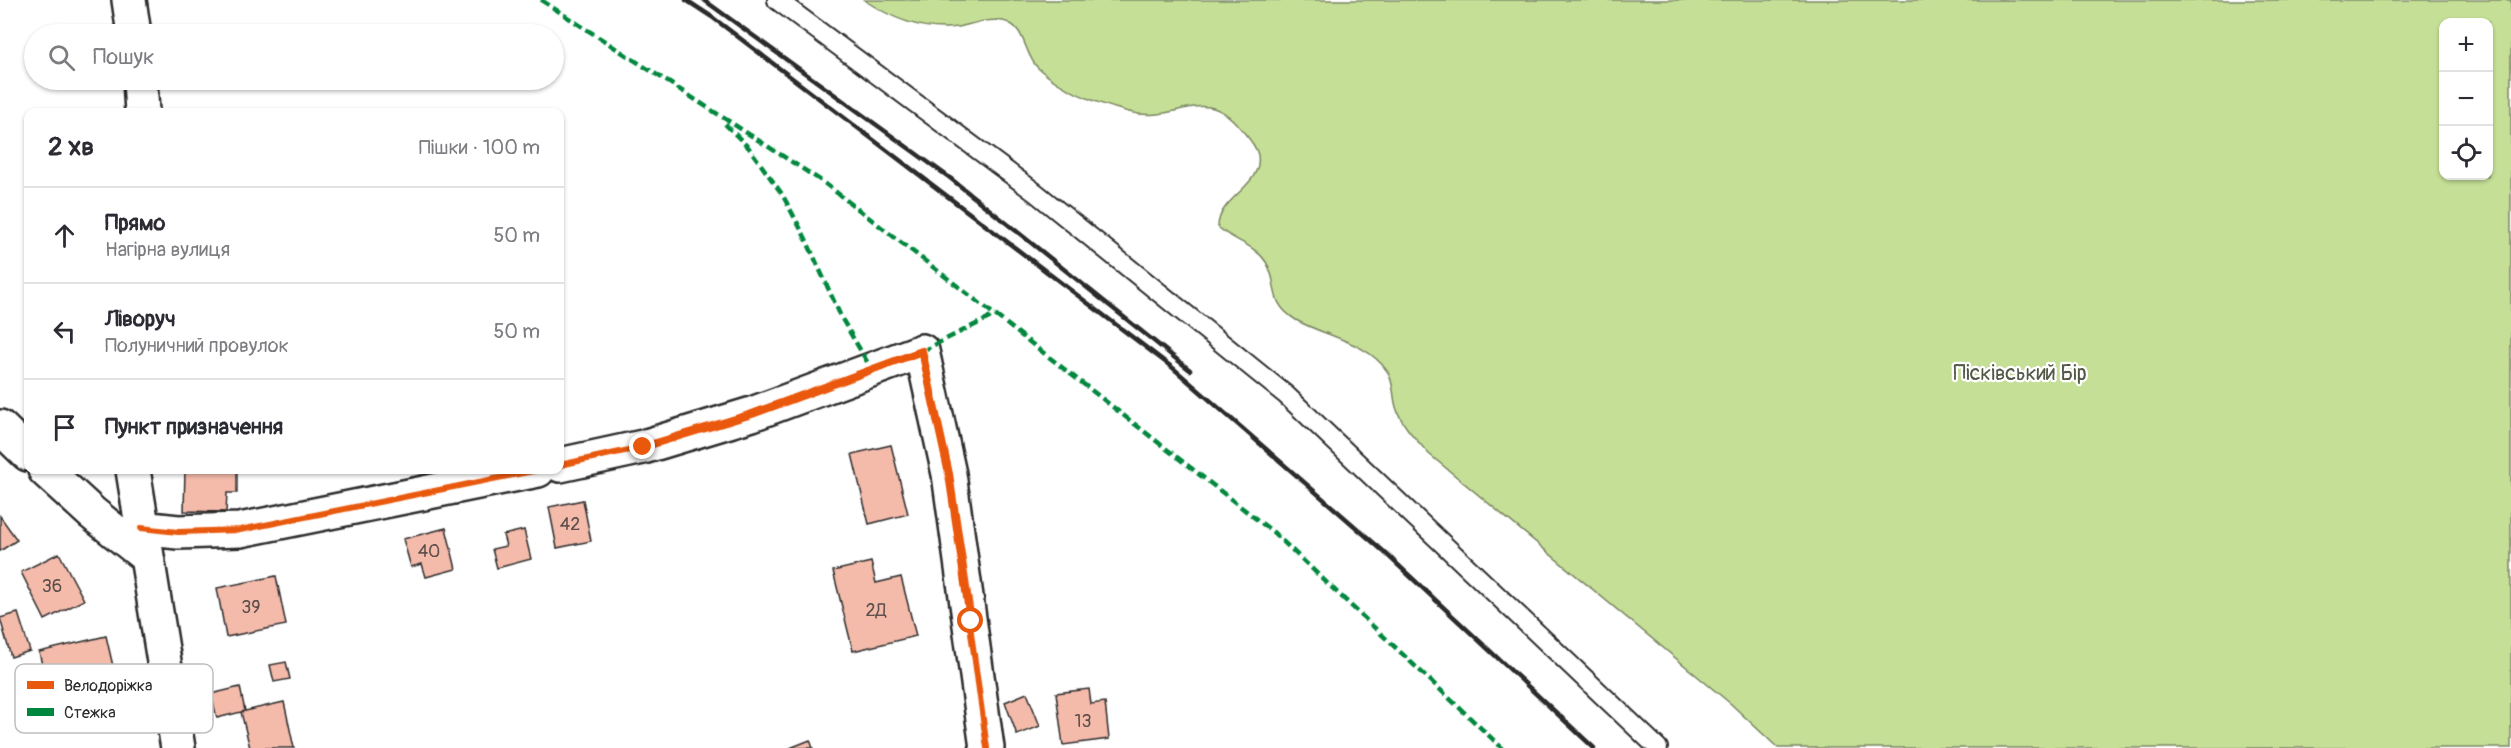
<!DOCTYPE html>
<html lang="uk">
<meta charset="utf-8">
<style>
body{margin:0;font-family:Pangolin,sans-serif;background:#f2f2f3;color:#2b2b33}
.controls{position:absolute;right:18px;top:18px;display:grid;overflow:hidden;border-radius:12px;box-shadow:0 2px 4px #0004}
.controls button{width:54px;height:54px;display:grid;place-items:center;padding:0;border:0;border-bottom:2px solid #e1e1e2;background:#fff;color:#2b2b33;font:30px sans-serif}
.stop{position:absolute;width:18px;height:18px;margin:-14px;border:4px solid #ea580c;border-radius:50%;background:#fff}
.stop.end{background:#ea580c;border-color:#fff;box-shadow:0 2px 6px #0008}
.list{margin:0;padding:0;list-style:none}
h2{display:flex;justify-content:space-between;align-items:center;height:78px;margin:0;padding:0 24px;font-size:26px}
h2 small{font-size:20px;font-weight:400;color:#7c7c81}
.list li{display:grid;grid-template-columns:39px 1fr auto;gap:18px;align-items:center;box-sizing:border-box;height:96px;padding:0 24px;border-top:2px solid #e1e1e2}
.list b{display:block;font-size:22px;white-space:nowrap}
.list p{margin:0;font-size:20px;white-space:nowrap;color:#7c7c81}
.list em{font-size:20px;font-style:normal;color:#7c7c81}
.icon{flex:none;width:33px;height:33px;fill:none;stroke:currentColor;stroke-width:2;stroke-linecap:round;stroke-linejoin:round}
.map{position:relative;flex:none;width:2511px;height:748px;overflow:hidden}
.search{position:absolute;background:#fff;box-shadow:0 2px 4px #0004;left:24px;top:24px;width:540px;height:66px;display:flex;align-items:center;gap:15px;box-sizing:border-box;padding:0 21px;border-radius:33px;color:#7c7c81;font-size:22px}
.panel{position:absolute;background:#fff;box-shadow:0 2px 4px #0004;left:24px;top:108px;width:540px;height:366px;border-radius:12px}
.map>svg:first-child{display:block}
.green{fill:#c5df96;stroke:#788560;stroke-width:1.5;fill-rule:evenodd}
.building{fill:#f4bbab;stroke:#2b2b2b;stroke-width:1.5}
.lines{fill:none;stroke-linecap:round;stroke-linejoin:round}
.lane-casing{stroke:#2b2b2b;stroke-width:22}
.street-casing{stroke:#2b2b2b;stroke-width:38}
.lane{stroke:#fff;stroke-width:18}
.street{stroke:#fff;stroke-width:33}
.rail{stroke:#2b2b2b;stroke-width:4.5}
.quiet{stroke:#00873e;stroke-width:4.5;stroke-dasharray:9 4.5;stroke-linecap:butt}
.cycleway-casing{stroke:#fff;stroke-width:10}
.cycleway{stroke:#e8590c;stroke-width:6}
.route{stroke:#ea580c;stroke-width:8}
.labels{text-anchor:middle;stroke-width:4.5;stroke-linejoin:round;paint-order:stroke}
.number-label{font-size:18px;fill:#5d4f4b}
.park-label{font-size:21px;fill:#525846;stroke:#fff}
.key{fill:#fff;stroke:#bfbfbf;stroke-width:1.5}
.key-label{font-size:16px;fill:#2b2b2b}
</style>
<div class="map">
<svg width="2511" height="748" viewBox="0 0 2511 748">
<rect width="100%" height="100%" fill="#fff"/>
<filter id="ink" filterUnits="userSpaceOnUse"><feTurbulence type="fractalNoise" baseFrequency=".0167" numOctaves="2"/><feDisplacementMap in="SourceGraphic" scale="12" xChannelSelector="R" yChannelSelector="G"/><feConvolveMatrix kernelMatrix="1 2 1 2 8 2 1 2 1" color-interpolation-filters="sRGB"/></filter>
<g filter="url(#ink)">
<!-- green -->
<path class="green" d="M864,0H2511V748H1778L1731,704L1429,454C1417,440 1403,427 1397,410C1392,397 1395,383 1387,371C1368,342 1324,336 1296,320C1266,301 1280,284 1266,262C1254,244 1233,241 1218,227C1218,197 1263,187 1258,155C1256,145 1247,136 1241,129C1204,82 1176,125 1129,112C1098,104 1063,90 1039,69C1023,55 1027,26 1003,21C988,18 972,24 958,27C924,32 891,18 864,0ZM2444,22H2488V176H2444Z"/>
<!-- building -->
<path class="building" d="M891,445L908,514L869,524L852,454Z
M185,470H237V493H227L226,512L184,511Z
M265,470H336V472Z
M583,500L591,541L557,548L549,507Z
M0,516L17,540L0,551Z
M446,528L456,569L426,577L422,564L411,567L403,539Z
M524,530L531,559L497,568L492,549L506,546L503,535Z
M59,553L84,600L45,620L21,572Z
M871,562L876,583L901,577L916,636L853,651L833,571Z
M276,576L286,625L226,637L217,588Z
M18,613L30,651L11,657L0,618Z
M106,636L122,705L55,721L39,652Z
M286,662L290,679L274,682L270,665Z
M240,687L245,711L217,718L211,694Z
M1089,689L1091,704L1105,702L1109,739L1063,745L1056,693Z
M1027,693L1040,726L1017,735L1005,702Z
M284,702L294,748H250L241,712Z
M810,740L813,748H790Z"/>
<g class="lines">
<!-- lane casing -->
<g class="lane-casing">
<path id="lane" d="M777,0L1036,193L1286,395L1658,748"/>
</g>
<!-- street casing -->
<g class="street-casing">
<path id="street" d="M129,0L134,34
M140,80L142,112
M0,427L28,454
M560,465L643,447L752,414L922,351L949,474L987,748
M45,470L92,513L147,557
M133,470L178,748
M141,528L178,532L240,530L538,470"/>
</g>
<!-- lane -->
<use href="#lane" class="lane"/>
<!-- street -->
<use href="#street" class="street"/>
<!-- rail -->
<path class="rail" d="M686,0L712,17L1173,368L1382,550L1594,748
M704,0L950,178L1190,370"/>
<!-- quiet -->
<path class="quiet" d="M541,0L823,182L995,315L1273,532L1502,748
M725,124L749,148L782,194L805,237L842,319L872,370
M922,351L995,315"/>
<!-- cycleway casing -->
<g class="cycleway-casing">
<path id="cycleway" d="M560,465L643,447L752,414L922,351L949,474L987,748
M141,528L178,532L240,530L538,470"/>
</g>
<!-- cycleway -->
<use href="#cycleway" class="cycleway"/>
</g>
</g>
<g class="lines" filter="url(#ink)">
<!-- route -->
<path class="route" d="M643,447L752,414L922,351L949,474L971,621"/>
</g>
<g class="labels">
<!-- number labels -->
<g class="number-label">
<text x="570" y="530">42</text>
<text x="429" y="557">40</text>
<text x="52" y="592">36</text>
<text x="251" y="613">39</text>
<text x="876" y="616">2Д</text>
<text x="1083" y="727">13</text>
</g>
<!-- park labels -->
<g class="park-label">
<text x="2020" y="380">Пісківський Бір</text>
</g>
</g>
<!-- legend -->
<rect x="15" y="664" width="198" height="69" rx="9" class="key"/>
<rect x="27" y="681" width="27" height="8" fill="#e8590c"/>
<rect x="27" y="708" width="27" height="8" fill="#00873e"/>
<g class="key-label">
<text x="64" y="691">Велодоріжка</text>
<text x="64" y="718">Стежка</text>
</g>
</svg>
<div class="controls">
<button>+</button>
<button>−</button>
<button><svg class="icon" aria-label="locate" viewBox="0 0 24 24"><circle cx="12" cy="12" r="6"/><path d="M12 2v4M12 18v4M2 12h4M18 12h4"/></svg></button>
</div>
<div class="stop" style="left:971px;top:621px"></div>
<div class="stop end" style="left:643px;top:447px"></div>
<div class="search"><svg class="icon" aria-label="search" viewBox="0 0 24 24"><circle cx="10" cy="10" r="6"/><path d="M15 15l6 6"/></svg>Пошук</div>
<section class="panel">
<h2>2 хв<small>Пішки · 100 m</small></h2>
<ul class="list">
<li><svg class="icon" aria-label="ahead" viewBox="0 0 24 24"><path d="M12 20V5M6 11l6-6 6 6"/></svg><div><b>Прямо</b><p>Нагірна вулиця</p></div><em>50 m</em></li>
<li><svg class="icon" aria-label="left" viewBox="0 0 24 24"><path d="M17 20v-9H6M10 6l-5 5 5 5"/></svg><div><b>Ліворуч</b><p>Полуничний провулок</p></div><em>50 m</em></li>
<li><svg class="icon" aria-label="arrive" viewBox="0 0 24 24"><path d="M6 21V4h12l-3 4 3 4H6"/></svg><div><b>Пункт призначення</b></div></li>
</ul>
</section>
</div>
